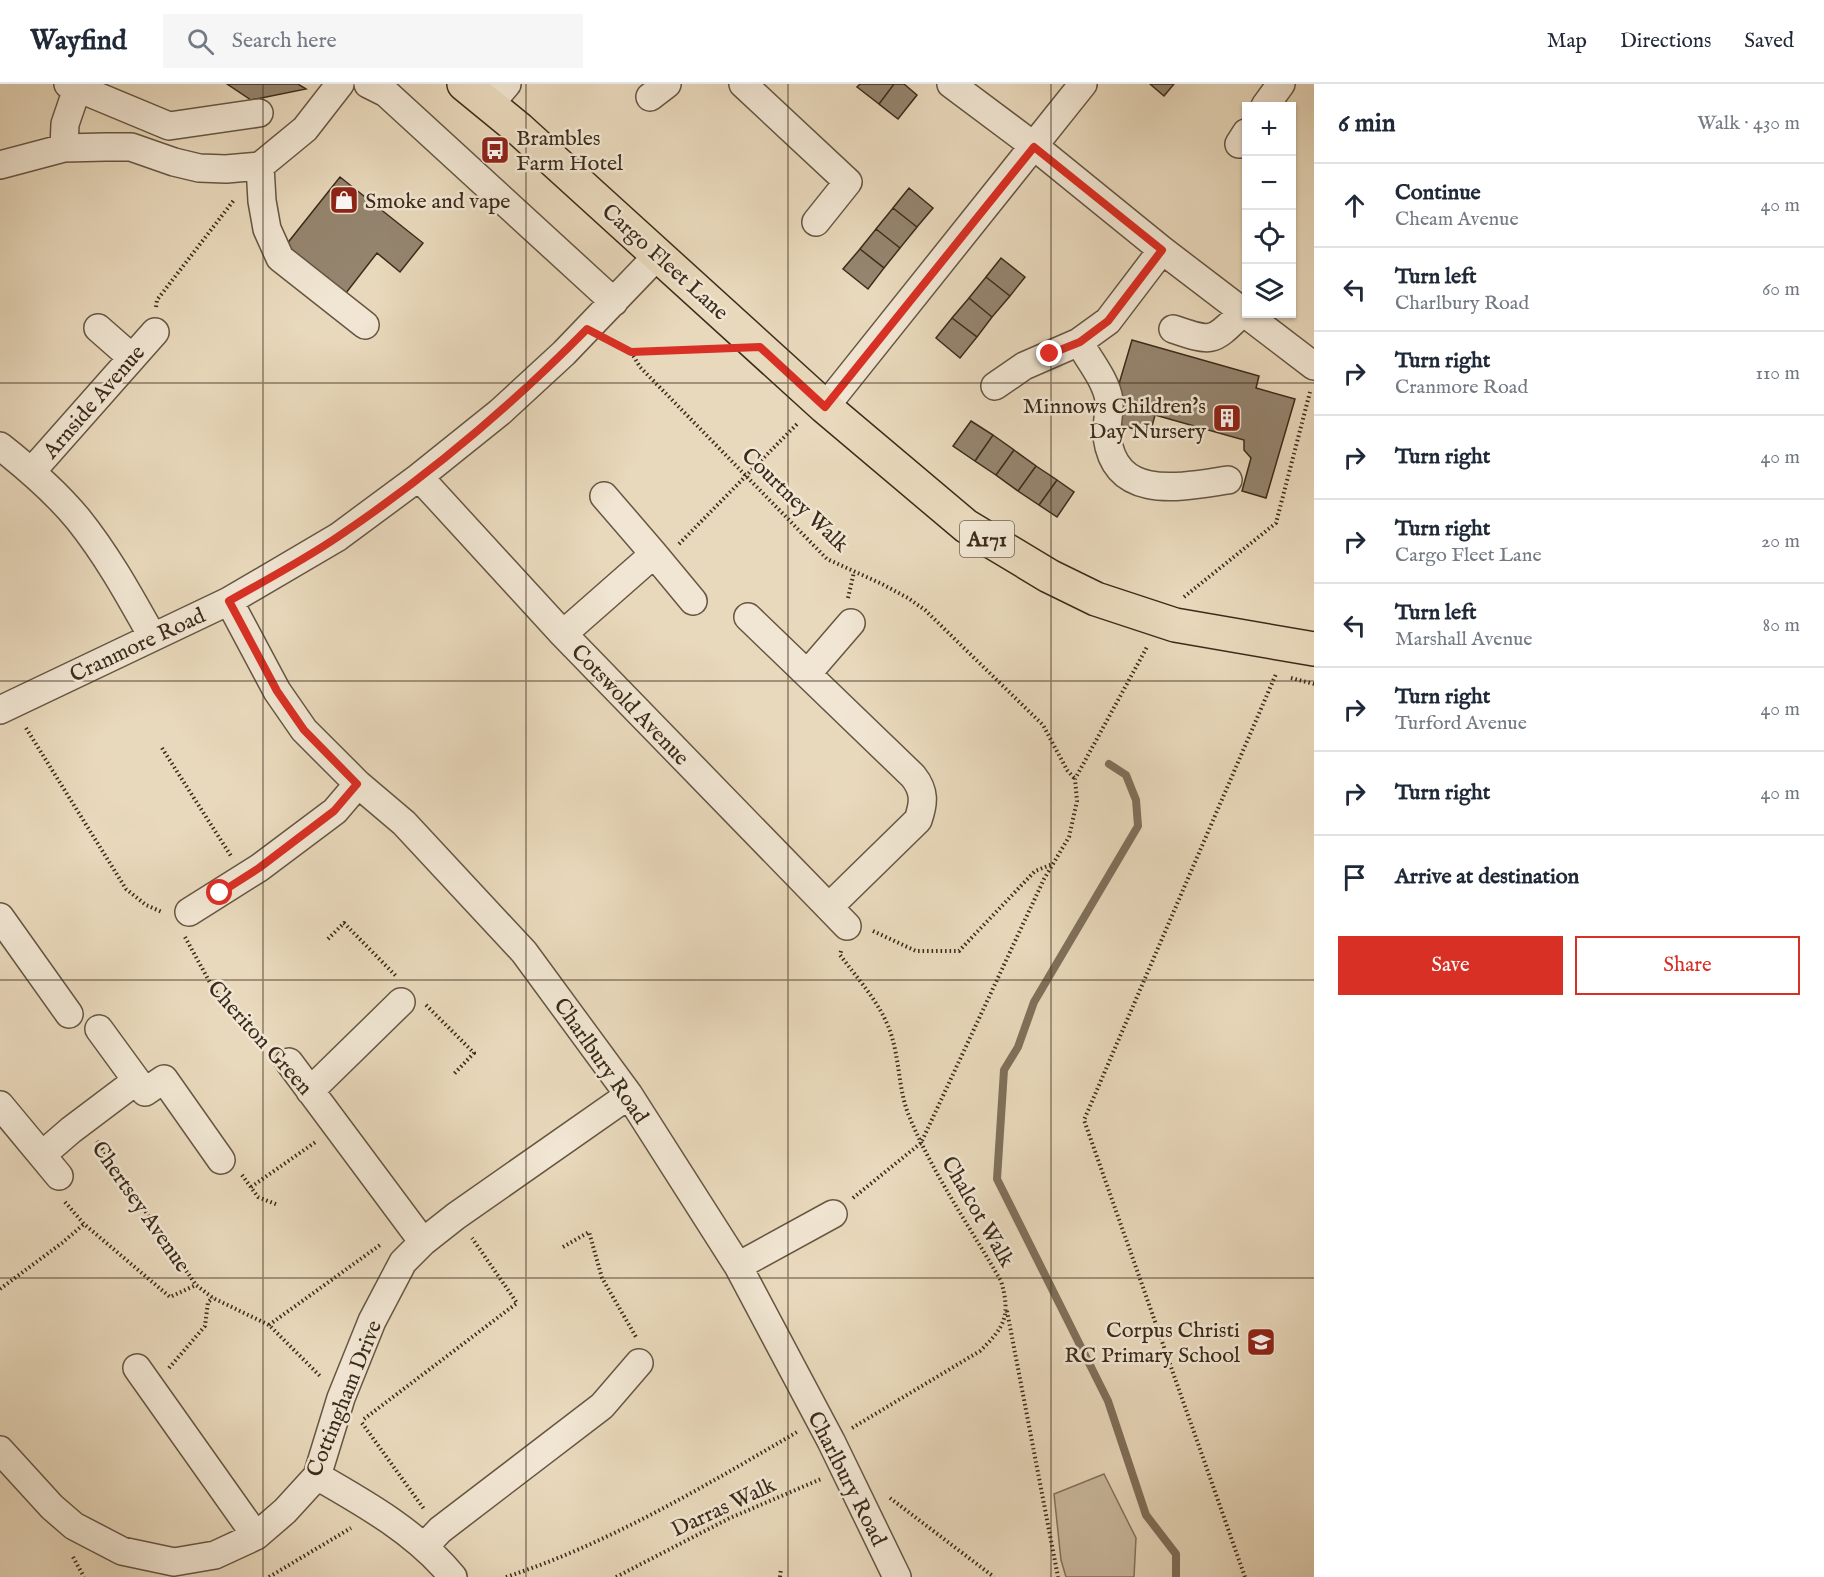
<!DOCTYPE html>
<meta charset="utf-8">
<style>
body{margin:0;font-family:"IM FELL English",serif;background:#f6f6f7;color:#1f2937}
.controls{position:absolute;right:18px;top:18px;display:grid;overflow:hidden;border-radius:0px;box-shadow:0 2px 4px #0004}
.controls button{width:54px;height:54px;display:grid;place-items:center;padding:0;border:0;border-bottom:2px solid #e0e1e3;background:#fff;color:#1f2937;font:30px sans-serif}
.stop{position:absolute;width:18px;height:18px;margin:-14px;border:4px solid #d93025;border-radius:50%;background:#fff}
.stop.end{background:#d93025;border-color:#fff;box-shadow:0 2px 6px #0008}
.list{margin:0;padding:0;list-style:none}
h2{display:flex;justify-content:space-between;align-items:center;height:78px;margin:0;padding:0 24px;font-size:26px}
h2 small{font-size:20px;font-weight:400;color:#747a83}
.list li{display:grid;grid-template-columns:39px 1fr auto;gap:18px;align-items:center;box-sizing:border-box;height:84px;padding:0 24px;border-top:2px solid #e0e1e3}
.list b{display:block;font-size:22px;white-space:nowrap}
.list p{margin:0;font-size:20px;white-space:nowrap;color:#747a83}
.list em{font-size:20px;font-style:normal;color:#747a83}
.actions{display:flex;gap:12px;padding:18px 24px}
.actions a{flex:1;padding:14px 0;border:2px solid #d93025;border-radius:0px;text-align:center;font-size:21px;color:#d93025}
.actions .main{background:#d93025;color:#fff}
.icon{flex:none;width:33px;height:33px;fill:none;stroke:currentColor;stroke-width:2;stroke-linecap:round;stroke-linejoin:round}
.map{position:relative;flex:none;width:1314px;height:1493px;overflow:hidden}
header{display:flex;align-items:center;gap:36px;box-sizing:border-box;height:84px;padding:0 30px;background:#fff;border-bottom:2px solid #e0e1e3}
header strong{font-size:28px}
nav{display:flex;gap:33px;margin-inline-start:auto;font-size:21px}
.search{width:420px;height:54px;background:#f6f6f7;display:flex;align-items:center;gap:15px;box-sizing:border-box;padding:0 21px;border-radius:0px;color:#747a83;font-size:22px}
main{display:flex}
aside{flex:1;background:#fff}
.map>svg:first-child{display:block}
.green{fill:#cbbba1;stroke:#83735e;stroke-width:1.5}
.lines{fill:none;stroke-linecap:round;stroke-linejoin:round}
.stream{stroke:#80705b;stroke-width:8}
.building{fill:#95856f;stroke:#3b2b1b;stroke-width:1.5}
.minor-casing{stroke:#665643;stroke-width:30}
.major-casing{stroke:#3b2b1b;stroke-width:36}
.path{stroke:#3b2b1b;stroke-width:4;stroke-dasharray:1.5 3;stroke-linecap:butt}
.minor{stroke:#f1e6d3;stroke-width:27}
.major{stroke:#e9d9bc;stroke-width:33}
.route{stroke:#d93025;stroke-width:8}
.grid{fill:none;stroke:#3b2b1b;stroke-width:1.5;stroke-opacity:0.55}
.labels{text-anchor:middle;stroke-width:5;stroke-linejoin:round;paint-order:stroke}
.shield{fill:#f1e6d3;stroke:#726352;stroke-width:1.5}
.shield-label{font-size:21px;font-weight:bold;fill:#3b2b1b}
.poi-label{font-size:22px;fill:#3b2b1b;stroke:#f1e6d3;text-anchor:start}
.street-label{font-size:22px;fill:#3b2b1b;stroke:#f1e6d3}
</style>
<header>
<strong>Wayfind</strong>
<div class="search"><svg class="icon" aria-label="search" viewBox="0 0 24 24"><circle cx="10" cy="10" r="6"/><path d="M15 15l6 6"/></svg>Search here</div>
<nav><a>Map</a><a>Directions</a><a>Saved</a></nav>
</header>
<main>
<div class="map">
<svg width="1314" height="1493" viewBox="0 0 1314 1493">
<rect width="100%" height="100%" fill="#e9d9bc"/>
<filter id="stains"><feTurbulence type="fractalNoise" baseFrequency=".00333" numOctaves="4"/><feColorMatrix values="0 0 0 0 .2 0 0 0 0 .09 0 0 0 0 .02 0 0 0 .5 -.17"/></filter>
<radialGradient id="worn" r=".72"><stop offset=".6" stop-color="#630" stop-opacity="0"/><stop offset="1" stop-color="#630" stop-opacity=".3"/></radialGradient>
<!-- green -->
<path class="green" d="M1104,1390L1136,1454L1134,1493H1066L1061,1476L1054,1410Z"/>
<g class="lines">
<!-- stream -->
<path class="stream" d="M1109,680L1126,691L1136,716L1138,742L1034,918L1018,963L1004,986L997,1095L1108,1317L1146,1431L1176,1470V1493"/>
</g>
<!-- building -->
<path class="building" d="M227,0H298L306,5L251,16Z
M860,0H894L879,20L857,3Z
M894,0H904L917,11L898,35L879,20Z
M1150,0H1174L1164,12Z
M340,93L423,159L400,188L377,169L346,209L286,161Z
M909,104L933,124L917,143L893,124Z
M893,124L917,143L900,164L876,145Z
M876,145L900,164L884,184L860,165Z
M860,165L884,184L868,205L843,185Z
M1001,174L1025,193L1010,212L986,193Z
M986,193L1010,212L992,233L969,214Z
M969,214L992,233L977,253L952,234Z
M952,234L977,253L960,274L936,254Z
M1132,256L1259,292L1256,304L1295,315L1266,414L1242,407L1251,374L1244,366V356L1155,331L1150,350L1108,337Z
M971,337L993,351L975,377L953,362Z
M993,351L1014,366L996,391L975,377Z
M1014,366L1036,382L1018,407L996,391Z
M1036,382L1057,396L1039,421L1018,407Z
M1057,396L1074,408L1057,433L1039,421Z"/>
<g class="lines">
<!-- minor casing -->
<g class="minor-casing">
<path id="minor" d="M68,0L169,42L259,29
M368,0L386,9L614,218
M743,0L848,98L816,138
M951,0L1034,62L1162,166L1314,282
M650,13L667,0
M490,20L507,0
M1265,22L1281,0
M1239,60L1246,49
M64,64L65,40L77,5
M0,81L64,64L106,63H131L174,78L199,84L226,85L260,82L305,45L340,0
M260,82L262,117L267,145L280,174L365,241
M98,244L131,273
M1173,245C1214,259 1212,258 1243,228
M1079,258C1089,276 1106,296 1109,316C1110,328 1106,341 1107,353C1116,418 1181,403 1228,396
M995,302L1024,282L1079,258L1108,237L1162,166
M825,323L1083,0
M0,362C28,384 55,407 78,435C107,471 129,511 152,552
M32,387L155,248
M419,393L563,550L847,842
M654,470L693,517
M229,517L277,607L304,646L358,700L404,739L524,868L629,1011L738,1182L831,1357L897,1493
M748,533L913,692C925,707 924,719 918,736L829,823
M563,550L654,470L604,412
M807,590L851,539
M0,626L229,517L338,453L419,393L500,328L564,269L659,170
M189,828L259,784L335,727L358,700
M0,833L69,930
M99,945L145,1008L164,995L221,1076
M289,978L423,1158
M310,1007L401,918
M0,1021L59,1092
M42,1071L71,1046L136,997
M738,1182L833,1130
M137,1284L256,1452
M0,1366L52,1423L74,1442L122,1467L174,1478L215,1471L256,1452L285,1427L317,1392L341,1314L372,1237L403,1178L423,1158L456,1132L629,1011
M317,1392C366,1420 417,1449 453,1493
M424,1463L440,1446L602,1322L639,1279"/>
</g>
<!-- major casing -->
<g class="major-casing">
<path id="major" d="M464,0L519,45L825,323L966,442L1049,492L1096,515L1175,541L1314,565"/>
</g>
<!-- path -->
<path class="path" d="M156,223L157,216L234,116
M611,257L631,268L715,265
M631,268L640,283L827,475L882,500L908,514L925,526L1043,641L1067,686L1075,695
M679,460L798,339
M1184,513L1276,439L1310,308
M848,514L854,488
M1291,594L1314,600
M26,644L126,805L146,821L162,828
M162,664L231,772
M873,847L916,867H959L1035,787L1053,780
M185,853L214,906L245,935L266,965
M328,855L344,839L397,893
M841,867L840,871C858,895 880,919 890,947C900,975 898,1005 909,1032C933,1090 970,1143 1001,1197C1011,1231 1005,1243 980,1267L852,1344
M426,921L474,969L453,991
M97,1057L196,1201L213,1214L269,1241L321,1293
M242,1091L258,1113L278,1121
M251,1103L317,1057
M853,1114L921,1059L1044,795L1069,753L1077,717L1075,695L1147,563
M65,1118L84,1140L170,1213L196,1201
M563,1163L589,1148L602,1194L636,1253
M0,1205L62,1159L84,1140
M1007,1227L1058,1493
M269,1241L380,1161
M169,1284L205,1242L208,1218L213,1214
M364,1335L517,1219L472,1154
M362,1339L424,1425
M890,1414L994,1493
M73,1473L84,1493
M269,1493L351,1444
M506,1493C608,1460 705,1402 797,1348
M616,1493L730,1434L821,1395
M780,1493L781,1484
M1245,1493L1084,1036L1276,590"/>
<!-- minor -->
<use href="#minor" class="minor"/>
<!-- major -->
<use href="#major" class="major"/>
</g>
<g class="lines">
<!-- route -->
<path class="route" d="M220,809L259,784L334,727L357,700L304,646L277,607L229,517C266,496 304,476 339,452C428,392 512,321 587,245L631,268L760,263L825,323L1034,63L1162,166L1108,237L1080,258L1050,270"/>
</g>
<!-- grid -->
<path class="grid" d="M263,0V1493M526,0V1493M788,0V1493M1051,0V1493M0,299H1314M0,597H1314M0,896H1314M0,1194H1314"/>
<!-- icons -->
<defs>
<g id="bus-square" transform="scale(1.5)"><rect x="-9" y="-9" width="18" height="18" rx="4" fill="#8f2418" stroke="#f1e6d3"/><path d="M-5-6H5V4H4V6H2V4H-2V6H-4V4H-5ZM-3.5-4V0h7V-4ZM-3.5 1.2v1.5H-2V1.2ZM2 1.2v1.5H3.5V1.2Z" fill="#fff"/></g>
<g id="shop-square" transform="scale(1.5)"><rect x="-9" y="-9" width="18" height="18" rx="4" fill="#8f2418" stroke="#f1e6d3"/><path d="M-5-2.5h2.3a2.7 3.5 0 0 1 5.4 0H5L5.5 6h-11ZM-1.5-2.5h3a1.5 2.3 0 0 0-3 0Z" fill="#fff"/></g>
<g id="building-square" transform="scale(1.5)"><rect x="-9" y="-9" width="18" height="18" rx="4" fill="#8f2418" stroke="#f1e6d3"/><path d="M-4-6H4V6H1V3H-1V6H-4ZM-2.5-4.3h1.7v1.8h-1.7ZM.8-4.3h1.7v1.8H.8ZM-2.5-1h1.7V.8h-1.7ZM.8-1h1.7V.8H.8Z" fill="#fff"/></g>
<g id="school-square" transform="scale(1.5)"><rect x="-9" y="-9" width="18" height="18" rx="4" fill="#8f2418" stroke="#f1e6d3"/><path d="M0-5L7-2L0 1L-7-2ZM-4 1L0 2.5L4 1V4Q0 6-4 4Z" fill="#fff"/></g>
</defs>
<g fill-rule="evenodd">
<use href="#bus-square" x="495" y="66"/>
<use href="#shop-square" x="344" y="116"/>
<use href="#building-square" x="1227" y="334"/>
<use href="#school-square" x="1261" y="1258"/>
</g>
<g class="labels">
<!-- shield labels -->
<rect class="shield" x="960" y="437" width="54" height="36" rx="4.5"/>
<g class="shield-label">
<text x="987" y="462">A171</text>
</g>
<!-- poi labels -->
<g class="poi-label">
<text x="516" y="61">Brambles<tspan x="516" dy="25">Farm Hotel</tspan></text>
<text x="365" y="124">Smoke and vape</text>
<text x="1206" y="329" text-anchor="end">Minnows Children's<tspan x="1206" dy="25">Day Nursery</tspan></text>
<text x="1240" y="1253" text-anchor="end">Corpus Christi<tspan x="1240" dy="25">RC Primary School</tspan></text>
</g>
<!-- street labels -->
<g class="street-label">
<text transform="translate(666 177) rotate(42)" y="8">Cargo Fleet Lane</text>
<text transform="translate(93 317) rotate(-49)" y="8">Arnside Avenue</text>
<text transform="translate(796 415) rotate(44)" y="8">Courtney Walk</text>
<text transform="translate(137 560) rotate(-25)" y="8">Cranmore Road</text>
<text transform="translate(631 620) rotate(46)" y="8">Cotswold Avenue</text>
<text transform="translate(261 953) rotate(48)" y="8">Cheriton Green</text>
<text transform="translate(602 976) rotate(55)" y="8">Charlbury Road</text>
<text transform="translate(142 1122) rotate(55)" y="8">Chertsey Avenue</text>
<text transform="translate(979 1127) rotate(60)" y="8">Chalcot Walk</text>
<text transform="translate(343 1314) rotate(-68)" y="8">Cottingham Drive</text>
<text transform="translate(848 1394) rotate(63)" y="8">Charlbury Road</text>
<text transform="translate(723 1422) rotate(-25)" y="8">Darras Walk</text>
</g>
</g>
<rect width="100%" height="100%" filter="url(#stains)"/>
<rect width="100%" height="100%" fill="url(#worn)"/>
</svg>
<div class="controls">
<button>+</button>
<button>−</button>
<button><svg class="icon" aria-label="locate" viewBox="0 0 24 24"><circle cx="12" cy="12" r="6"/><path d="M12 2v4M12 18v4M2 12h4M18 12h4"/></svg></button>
<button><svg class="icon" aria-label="layers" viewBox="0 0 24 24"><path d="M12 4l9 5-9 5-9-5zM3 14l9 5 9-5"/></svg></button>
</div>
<div class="stop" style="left:220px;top:809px"></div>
<div class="stop end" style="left:1050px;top:270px"></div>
</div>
<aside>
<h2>6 min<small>Walk · 430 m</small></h2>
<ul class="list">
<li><svg class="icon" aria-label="ahead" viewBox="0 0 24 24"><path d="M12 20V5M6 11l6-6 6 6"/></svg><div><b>Continue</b><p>Cheam Avenue</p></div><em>40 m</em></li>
<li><svg class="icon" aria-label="left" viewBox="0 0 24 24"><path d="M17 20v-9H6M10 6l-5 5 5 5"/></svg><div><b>Turn left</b><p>Charlbury Road</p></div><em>60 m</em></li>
<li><svg class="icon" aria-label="right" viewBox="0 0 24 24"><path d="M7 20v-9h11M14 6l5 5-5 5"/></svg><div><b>Turn right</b><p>Cranmore Road</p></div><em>110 m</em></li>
<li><svg class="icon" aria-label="right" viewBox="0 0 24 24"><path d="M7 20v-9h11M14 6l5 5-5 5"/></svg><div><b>Turn right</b></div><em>40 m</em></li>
<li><svg class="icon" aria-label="right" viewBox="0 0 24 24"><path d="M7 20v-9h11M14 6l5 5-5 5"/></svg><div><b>Turn right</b><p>Cargo Fleet Lane</p></div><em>20 m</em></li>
<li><svg class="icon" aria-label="left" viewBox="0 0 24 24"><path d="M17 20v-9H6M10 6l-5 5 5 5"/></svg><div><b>Turn left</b><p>Marshall Avenue</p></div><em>80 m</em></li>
<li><svg class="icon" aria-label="right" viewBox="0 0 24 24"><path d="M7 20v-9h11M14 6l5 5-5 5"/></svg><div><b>Turn right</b><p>Turford Avenue</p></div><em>40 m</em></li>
<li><svg class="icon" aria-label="right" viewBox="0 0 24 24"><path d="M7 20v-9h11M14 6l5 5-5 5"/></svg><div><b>Turn right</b></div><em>40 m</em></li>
<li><svg class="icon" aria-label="arrive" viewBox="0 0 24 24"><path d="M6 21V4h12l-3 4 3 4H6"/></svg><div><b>Arrive at destination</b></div></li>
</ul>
<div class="actions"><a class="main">Save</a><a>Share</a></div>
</aside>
</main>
